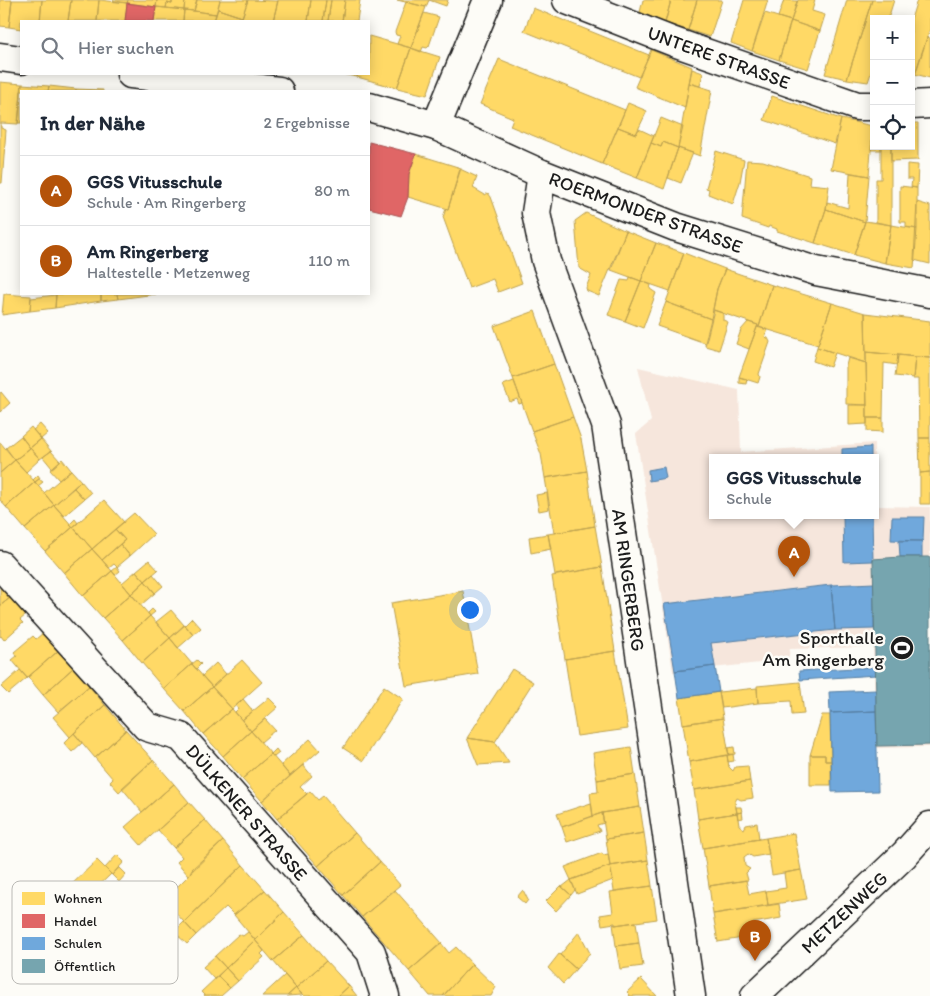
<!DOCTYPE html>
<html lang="de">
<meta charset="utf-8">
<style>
body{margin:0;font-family:Itim,sans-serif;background:#f2f2f3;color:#1f2937}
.controls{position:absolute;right:15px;top:15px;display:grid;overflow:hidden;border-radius:0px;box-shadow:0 2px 12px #0003}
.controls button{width:45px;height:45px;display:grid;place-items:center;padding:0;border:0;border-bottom:1px solid #e0e1e3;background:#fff;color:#1f2937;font:25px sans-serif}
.you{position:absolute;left:469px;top:609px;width:18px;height:18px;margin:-12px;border:4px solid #fff;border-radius:50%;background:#1a73e8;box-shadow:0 0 0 8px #1a73e833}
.badge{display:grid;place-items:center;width:32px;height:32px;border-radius:50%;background:#b45309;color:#fff;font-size:16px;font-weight:700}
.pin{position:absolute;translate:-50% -41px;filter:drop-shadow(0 1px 2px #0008)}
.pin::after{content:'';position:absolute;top:26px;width:18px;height:15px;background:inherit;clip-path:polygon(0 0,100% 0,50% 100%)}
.popup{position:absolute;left:709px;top:454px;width:170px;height:65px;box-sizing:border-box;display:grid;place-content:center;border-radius:0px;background:#fff;filter:drop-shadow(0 1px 4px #0005);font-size:16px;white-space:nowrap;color:#747a83}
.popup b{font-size:19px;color:#1f2937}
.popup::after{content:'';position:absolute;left:50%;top:100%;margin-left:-10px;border:10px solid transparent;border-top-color:#fff}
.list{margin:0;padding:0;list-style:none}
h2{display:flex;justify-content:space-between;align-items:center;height:65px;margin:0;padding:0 20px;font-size:21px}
h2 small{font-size:16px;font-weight:400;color:#747a83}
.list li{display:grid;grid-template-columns:32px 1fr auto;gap:15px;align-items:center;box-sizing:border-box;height:70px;padding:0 20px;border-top:1px solid #e0e1e3}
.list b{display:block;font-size:19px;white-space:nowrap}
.list p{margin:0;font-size:16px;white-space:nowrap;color:#747a83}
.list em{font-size:16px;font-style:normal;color:#747a83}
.icon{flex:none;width:28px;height:28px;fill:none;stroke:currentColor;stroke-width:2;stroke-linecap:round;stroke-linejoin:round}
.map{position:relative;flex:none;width:930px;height:996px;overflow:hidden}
.search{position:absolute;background:#fff;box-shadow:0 2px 12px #0003;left:20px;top:20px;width:350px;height:55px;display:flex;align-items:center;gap:12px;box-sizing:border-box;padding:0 18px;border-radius:0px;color:#747a83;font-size:19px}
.panel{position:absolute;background:#fff;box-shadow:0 2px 12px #0003;left:20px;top:90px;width:350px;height:205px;border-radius:0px}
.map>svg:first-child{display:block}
.built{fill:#f6e6dc}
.homes{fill:#ffd966;stroke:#bba050}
.shops{fill:#e06666;stroke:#a55050}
.schools{fill:#6fa8dc;stroke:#567ea2}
.public{fill:#76a5af;stroke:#5b7c83}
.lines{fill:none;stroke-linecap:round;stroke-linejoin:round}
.street-casing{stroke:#1c1c1c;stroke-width:31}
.secondary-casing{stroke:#1c1c1c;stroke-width:31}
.street{stroke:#fdfcf7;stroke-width:28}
.secondary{stroke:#fdfcf7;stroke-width:28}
.labels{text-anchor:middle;stroke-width:5;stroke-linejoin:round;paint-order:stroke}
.street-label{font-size:19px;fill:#1c1c1c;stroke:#fdfcf7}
.poi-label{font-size:19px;fill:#1c1c1c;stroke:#fdfcf7;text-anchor:end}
.key{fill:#fdfcf7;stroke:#bab9b5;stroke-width:1}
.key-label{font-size:14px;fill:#1c1c1c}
</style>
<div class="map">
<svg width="930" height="996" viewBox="0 0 930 996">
<rect width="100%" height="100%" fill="#fdfcf7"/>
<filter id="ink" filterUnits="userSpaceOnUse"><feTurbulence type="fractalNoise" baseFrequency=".02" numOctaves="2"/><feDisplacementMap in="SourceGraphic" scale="10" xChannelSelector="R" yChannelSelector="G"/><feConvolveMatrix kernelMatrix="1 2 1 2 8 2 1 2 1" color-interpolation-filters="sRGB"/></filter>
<g filter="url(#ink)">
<!-- built -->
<path class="built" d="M638,367L739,390L741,452L874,443V458H713V516H875V506L930,507V747L876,748L873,647L790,649L788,660L673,672L636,434L651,421Z"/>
<!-- homes -->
<path class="homes" d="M0,0H12L9,27L0,26Z
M12,0H42L40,21H21V29L9,27Z
M42,0H71L68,21H40Z
M71,0H99L97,21H68Z
M99,0L127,3L125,21H97Z
M114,0H128L127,3L113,1Z
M128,0H157L156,7L127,3Z
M157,0H172V4L167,3L166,8L156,7Z
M172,0H185L184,10L166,8L167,3L172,4Z
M185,0H197L194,11L184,10Z
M197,0H220L216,14L194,11Z
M220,0H248L242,17L218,9Z
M248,0L278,1L273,21H241Z
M278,0H311L308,21H273Z
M311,0H326L323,21H308Z
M326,0H331L328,21H323Z
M331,0H345L342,21H328Z
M345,0H360L357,21H342Z
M397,0H429L426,7Z
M429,0H448L446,6Z
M643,0H671L665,23L640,12Z
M671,0H697L688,30L665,23Z
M697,0H722L710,37L688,30Z
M744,0H768L752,51L731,43Z
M784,0L797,1L791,21L778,17Z
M798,0H815L812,11L825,15L820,31L791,21Z
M847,0H872L847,79L825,74Z
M872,0H894L888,19H874V64L868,82L847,79Z
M917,0H930V29L911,87V19Z
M406,2L426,7L411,48L397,44L400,36L396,35L395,32Z
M156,7L184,10L183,21H154Z
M533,8L649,55L639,77L524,31Z
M218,9L242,17L241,21H214Z
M184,10L194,11L216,14L214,21H183Z
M424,13L439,17L429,46L427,48L423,47L421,52L411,48Z
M765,13L791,21L779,60L752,51Z
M791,21L820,31L808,69L779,60Z
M369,36L411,48L397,88L357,77L358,74H369Z
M927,37L930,38V78L915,74Z
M411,48L440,57L427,95L397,88Z
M651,50L692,67L685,108L635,87Z
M499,59L625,110L602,164L510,126L513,118L480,104Z
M692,69L703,73L700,86L689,83Z
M342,74H358L357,77Z
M0,82L22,84L18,124L1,123V128L6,130L2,183H0Z
M689,83L712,90L700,156L678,148Z
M22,84L49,86L48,91H21V123H18Z
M49,86L76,89V91H48Z
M76,89L103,90V91H76Z
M772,96L841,119L835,144L764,120Z
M628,103L647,111L636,134L618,127Z
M661,118L683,127L678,148L663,142L661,147L651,143Z
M841,119L873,126L869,176L831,169Z
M911,123H918V160L891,161V146H911Z
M618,127L636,134L639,129L654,136L637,178L602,164Z
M873,128L874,146H884L881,147V150H871Z
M663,142L678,148L664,189L637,178L651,143L661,147Z
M884,146H891V225L876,222V179H881V147Z
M678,148L693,153L681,183L668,178Z
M716,151L744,160L740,182L733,204L708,194L709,189L706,188Z
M416,154L461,168L448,209L408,197L409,174Z
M747,160L763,161L810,176L809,184L829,186L826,209L815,243L777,231V229L769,226L768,228L742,219Z
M907,164L918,165L917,188L911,187L912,179H907Z
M460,169L477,177L473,188L485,195L488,193L491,197L522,283L498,292L493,279L469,288L443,217L446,209H448Z
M850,173L869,176L865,222L826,209L827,202L848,208Z
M900,186L917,188V229L906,227V222H900Z
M917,202L930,206V264L914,260Z
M826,209L865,222L854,255L815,243Z
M586,213L626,231L599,296L587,291L586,288L591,275L579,268L575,221Z
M865,221L891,225L885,263L854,255Z
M891,225L917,229L914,268L885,263Z
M626,231L656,243L641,281L611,270Z
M656,243L684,253L670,291L641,281Z
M684,253L725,269L717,289L711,319L666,302Z
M725,269L772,285L759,327H757L758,325L713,310L717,289Z
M630,277L641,281L625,321L608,315L621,280L629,281Z
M641,281L651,285L650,289L656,293L643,328L625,321Z
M772,285L832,303L818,345L759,327Z
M4,294L31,296L30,311L2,315Z
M56,294H101V301L55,308Z
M101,294H117L118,299L101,301Z
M117,294H156L118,299Z
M56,295L55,308L30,311L31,298Z
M666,302L711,319L705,343L657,326Z
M832,303L865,313L866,363L817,347Z
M714,310L723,313V320L728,322L719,350L705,346Z
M535,311L554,364L513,378L494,326Z
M865,313L930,321V358L866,352Z
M748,322L758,325L749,349L736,344L741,330Z
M757,327L768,330L765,337L768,338L770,342L759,374L760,377L758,383L739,377Z
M817,347L835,353L830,367L813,361Z
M866,352L898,355L897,365L884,363L883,418H867Z
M898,355L915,357L913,378L895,376Z
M915,357L930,358V438H919L918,379H913Z
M848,358L866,363L867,405L846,404V366Z
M554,364L573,417L532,431L513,378Z
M739,377L747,379L746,384L739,383Z
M514,381L522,403L519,404L517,399L510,402L503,385Z
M1,392L10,403L0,412V393Z
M849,405H867V424L849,425Z
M573,417L581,439L587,471L545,478L541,454L532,431Z
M867,418H883V432L867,431Z
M40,424L48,433L41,439L33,430Z
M31,427L41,439L30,448L21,436Z
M21,436L30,448L15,460L6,448Z
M919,438H930V472L920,473Z
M41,439L51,451L40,459L30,448Z
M0,442L15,460L0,473Z
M30,448L40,459L26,472L15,460Z
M51,451L60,461L52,468L43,457Z
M62,459L71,470L59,480L50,470Z
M15,460L35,482L6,507L0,500V473Z
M71,470L81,481L54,505L44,493Z
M587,471L595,526L554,533L545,478Z
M930,472V504H920V473Z
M38,475L40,478L35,482L33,480Z
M39,479L43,482L38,486L35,482Z
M81,481L91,493L84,499L74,488Z
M35,482L54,505L25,529L6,507Z
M74,488L84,499L64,516L54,505Z
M547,493L549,509L539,511L536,495Z
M104,500L124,522L92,549L73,527Z
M54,505L73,527L45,551L25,529Z
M134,513L154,534L130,556L120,544L125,540L115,529Z
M75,519L78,523L73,527L70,524Z
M595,526L602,567L555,575L548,534Z
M73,527L92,549L64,573L45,551Z
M115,529L125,540L102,560L92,549Z
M548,534L551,549L531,553L529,537Z
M120,544L130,556L117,567L114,564L109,568L102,560Z
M92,549L112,571L83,596L64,573Z
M149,560L158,570L145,581L136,571Z
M117,567L120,571L115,575L112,571Z
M602,567L615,651L565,659L552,576Z
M112,571L131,594L103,618L83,596Z
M136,571L145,581L131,594L122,583Z
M153,574L163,586L155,593L145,581Z
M145,581L155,593L141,605L131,594Z
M0,584L11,597L0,606Z
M463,591L478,674L406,686L391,603Z
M131,594L150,616L123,640L103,618Z
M11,597L26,615L20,620L23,623L4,640L1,636L0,637V606Z
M152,609L155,612L150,616L148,613Z
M171,610L184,625L170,638L156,622Z
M150,616L170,638L142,663L123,640Z
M192,618L201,628L193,635L185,625Z
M185,625L193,635L178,648L170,638Z
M43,633L58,651L27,678L12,660L17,656L14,652L33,636L36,639Z
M170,638L192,664L164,689L142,663Z
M58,651L73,668L43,695L28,677Z
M615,651L628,729L577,736L565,659Z
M197,660L201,664L196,669L192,664Z
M242,660L262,682L232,709L212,687Z
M216,663L226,674L212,687L202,676Z
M192,664L212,687L184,711L164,689Z
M73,668L89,686L58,712L43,695Z
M512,669L533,682L495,742L467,738Z
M20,670L27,678L8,694L1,687Z
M800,682L804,714L792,715L791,701L758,703L757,686Z
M89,686L105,705L70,737L53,717Z
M384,686L403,699L363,761L343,748Z
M212,687L232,709L203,734L184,711Z
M757,688L758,703L722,708L719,692Z
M719,692L723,718L683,724L679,698Z
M269,698L278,707L251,731L242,720Z
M243,699L253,711L242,720L235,712L238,709L236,706Z
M105,705L126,730L95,758L74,733Z
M232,709L251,731L223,756L203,734Z
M822,715H830L831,761H825V755H810Z
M723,718L729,755L689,762L683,724Z
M265,719L275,730L261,742L251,731Z
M126,730L153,760L119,792L110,782L113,779L95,758Z
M251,731L271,754L242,779L223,756Z
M74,733L82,743L72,752L64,743Z
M467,738L495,742L509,763L478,765Z
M310,739L320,750L290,776L281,765Z
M631,747L635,774L597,780L593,753Z
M734,747L735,754L729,755L727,748Z
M276,749L279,753L274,757L271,754Z
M271,754L290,776L262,801L242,779Z
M733,754L734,761L728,762L727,755Z
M727,755L729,767L733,771L735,767L748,766L750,781L694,790L689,762Z
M810,755H825V761H831V785H810Z
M153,760L174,784L142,812L122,788Z
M303,765L312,776L300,787L307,794L277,819L262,801Z
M635,774L640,807L602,813L593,816L590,793L598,792L597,780Z
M750,781L753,798L741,800L737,798L735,802L737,813L698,819L694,790Z
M174,784L189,802L141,845L125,827Z
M310,791L318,800L323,796L355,833L318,866L277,819Z
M189,802L205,820L174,848L158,830Z
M591,803L593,816L562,827L557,814Z
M640,807L644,833L606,839L602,813Z
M736,807H741L742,812L737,813Z
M742,812L743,818L738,819L737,813Z
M602,813L604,823L597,825L600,831L567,842L562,827Z
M737,813L739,825L744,829L746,825L757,823L759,839L703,848L698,819Z
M205,820L223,841L188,875L177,862L182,857L174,848Z
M355,833L380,862L343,895L318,866Z
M644,833L648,860L610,866L606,839Z
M794,833L801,870L772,875L766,838Z
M766,838L769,854L753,857L748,854L744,857L745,866L750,869L746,873L748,880L709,886L703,848Z
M223,841L243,865L184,922L164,900L189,875L192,869Z
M602,853L603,855L608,854L610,866L571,880L565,867Z
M117,855L124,862L112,875L105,868Z
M97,860L111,874L80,904L66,890Z
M648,860L652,886L614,891L610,866Z
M380,862L400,885L362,917L343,895Z
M243,865L265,890L234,915L226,907L196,935L184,922Z
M610,866L613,880L577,894L571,880Z
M119,867L126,874L119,882L112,875Z
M801,870L807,899L768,905L766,891L786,888L784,873Z
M571,880L575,890L571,895L562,887Z
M746,880L749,894L766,891L768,905L713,914L709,886Z
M561,886L571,895L556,911L546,901Z
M652,886L657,919L615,925V923L602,925L600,915L613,913L610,892Z
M265,890L284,912L255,940L234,915Z
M395,890L442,943L409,971L362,917Z
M523,890L528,900L525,904L517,897Z
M779,904L781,918L753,923L755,936L718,942L713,914Z
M284,912L304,935L273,961L255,940Z
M141,913L145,918L136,927L132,922Z
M184,922L196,935L187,944L174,932Z
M636,922L639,943L616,946L613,924L615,925Z
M174,932L180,937L172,945L166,939Z
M248,932L255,940L226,968L215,956L239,934L243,936Z
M579,932L590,953L576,969L560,955Z
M304,935L326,961L296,988L273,961Z
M255,940L264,951L261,954L264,957L238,981L226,968Z
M441,943L449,953L456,947L472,964L443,996H430L409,971Z
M639,943L643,966L620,969L616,946Z
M559,954L576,969L563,984L548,968Z
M215,956L226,968L214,979L203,967Z
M326,961L349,986L338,996H304L296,988Z
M472,964L496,987L491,996H443Z
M226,968L238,981L230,988L218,976Z
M285,975L296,988L287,996H262Z
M218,976L230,988L221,996H205L201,992Z
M641,979L657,996H629L630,995L627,992Z
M349,986L357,996H338Z
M296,988L302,995L287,996Z"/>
<!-- shops -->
<path class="shops" d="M127,3L156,7L154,21H125Z
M369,142L416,154L409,174L408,197L401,216L369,208Z"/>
<!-- schools -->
<path class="schools" d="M871,447V458H842V449Z
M664,467L666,478L649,481L648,470Z
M843,516H872L873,561L844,562Z
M892,517H924L923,541L891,540Z
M899,541H922V557H900Z
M874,583V629L835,630L831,585Z
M831,585L835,630L711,643L715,666L675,671L664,604Z
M715,666L719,692L679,698L675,671Z
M875,667L876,675L800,680L799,671Z
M876,690V711L830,713L829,692Z
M876,711L878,791L832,792L830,713Z"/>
<!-- public -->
<path class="public" d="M900,557H928L930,558V745L877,746L873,559Z"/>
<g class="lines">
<!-- street casing -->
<g class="street-casing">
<path id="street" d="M567,0L674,42L857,106H874
M911,105L930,104
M436,126L488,0
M542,174L536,213L546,261L606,425L691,996
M0,565L147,727L181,737L371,952L385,996"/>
</g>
<!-- secondary casing -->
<g class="secondary-casing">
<path id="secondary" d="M0,57L21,60
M131,74L279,91
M369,107L436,126L542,174L676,227L816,271L930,293
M755,996L904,855L930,826"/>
</g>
<!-- street -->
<use href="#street" class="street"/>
<!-- secondary -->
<use href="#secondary" class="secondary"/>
</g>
</g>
<!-- icons -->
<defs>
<g id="stadium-disc" transform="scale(1.25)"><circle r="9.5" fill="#1c1c1c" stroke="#fdfcf7"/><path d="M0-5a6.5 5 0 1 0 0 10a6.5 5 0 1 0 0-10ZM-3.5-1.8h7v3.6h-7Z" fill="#fff"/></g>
</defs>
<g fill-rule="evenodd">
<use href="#stadium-disc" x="902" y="648"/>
</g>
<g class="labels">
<!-- street labels -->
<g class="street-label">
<text transform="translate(719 57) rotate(20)" y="7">UNTERE STRASSE</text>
<text transform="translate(646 212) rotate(20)" y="7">ROERMONDER STRASSE</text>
<text transform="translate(629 580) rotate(82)" y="7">AM RINGERBERG</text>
<text transform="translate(247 812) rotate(49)" y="7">DÜLKENER STRASSE</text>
<text transform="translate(844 912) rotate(-43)" y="7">METZENWEG</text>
</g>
<!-- poi labels -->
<g class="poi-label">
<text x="884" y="644">Sporthalle<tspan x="884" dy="22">Am Ringerberg</tspan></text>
</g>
</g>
<!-- legend -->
<rect x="12" y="881" width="166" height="103" rx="8" class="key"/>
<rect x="22" y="892" width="23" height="13" fill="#ffd966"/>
<rect x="22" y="914" width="23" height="14" fill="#e06666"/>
<rect x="22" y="937" width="23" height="13" fill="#6fa8dc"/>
<rect x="22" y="959" width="23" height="14" fill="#76a5af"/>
<g class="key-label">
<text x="54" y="903">Wohnen</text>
<text x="54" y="926">Handel</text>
<text x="54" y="948">Schulen</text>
<text x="54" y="971">Öffentlich</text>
</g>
</svg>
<div class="controls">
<button>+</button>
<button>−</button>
<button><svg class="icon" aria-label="locate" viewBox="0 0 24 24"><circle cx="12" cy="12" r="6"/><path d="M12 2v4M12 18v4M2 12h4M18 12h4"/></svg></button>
</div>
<div class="you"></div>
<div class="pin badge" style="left:794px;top:577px">A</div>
<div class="popup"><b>GGS Vitusschule</b>Schule</div>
<div class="pin badge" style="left:755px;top:961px">B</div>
<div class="search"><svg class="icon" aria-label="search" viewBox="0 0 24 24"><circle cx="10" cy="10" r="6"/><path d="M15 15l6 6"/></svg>Hier suchen</div>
<section class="panel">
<h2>In der Nähe<small>2 Ergebnisse</small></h2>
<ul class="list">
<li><span class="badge">A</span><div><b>GGS Vitusschule</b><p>Schule · Am Ringerberg</p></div><em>80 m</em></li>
<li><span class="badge">B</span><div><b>Am Ringerberg</b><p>Haltestelle · Metzenweg</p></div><em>110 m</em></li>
</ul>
</section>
</div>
